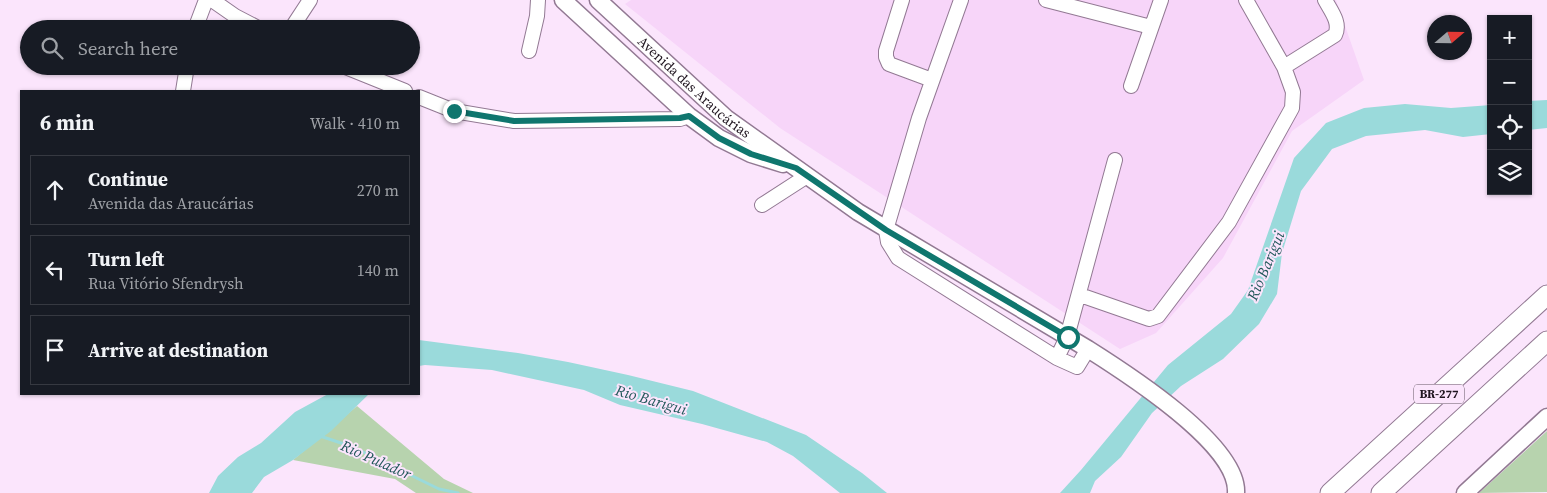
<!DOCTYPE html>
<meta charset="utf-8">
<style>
body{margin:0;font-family:"Source Serif 4",serif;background:#242831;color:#f1f3f6}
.controls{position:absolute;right:15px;top:15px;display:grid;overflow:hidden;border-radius:0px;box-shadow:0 1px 4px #0004}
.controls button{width:45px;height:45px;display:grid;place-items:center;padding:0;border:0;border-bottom:1px solid #363941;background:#171b24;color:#f1f3f6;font:25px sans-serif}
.compass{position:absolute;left:1427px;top:15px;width:45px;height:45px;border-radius:50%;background:#171b24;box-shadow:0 1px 4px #0004;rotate:70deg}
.stop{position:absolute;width:15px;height:15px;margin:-11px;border:4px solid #0f766e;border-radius:50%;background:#fff}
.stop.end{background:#0f766e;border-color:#fff;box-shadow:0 1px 5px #0008}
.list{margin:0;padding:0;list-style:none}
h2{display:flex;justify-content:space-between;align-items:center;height:65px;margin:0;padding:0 20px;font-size:21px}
h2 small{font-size:16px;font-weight:400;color:#9ea1a6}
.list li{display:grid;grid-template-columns:32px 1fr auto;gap:15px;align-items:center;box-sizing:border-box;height:70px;margin:0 10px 10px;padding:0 10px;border:1px solid #363941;border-radius:0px}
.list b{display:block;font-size:19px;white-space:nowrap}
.list p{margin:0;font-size:16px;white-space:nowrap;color:#9ea1a6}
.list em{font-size:16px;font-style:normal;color:#9ea1a6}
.icon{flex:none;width:28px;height:28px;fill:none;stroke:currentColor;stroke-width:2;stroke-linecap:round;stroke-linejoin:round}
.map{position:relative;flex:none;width:1547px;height:493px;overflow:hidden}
.search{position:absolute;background:#171b24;box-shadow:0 1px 4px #0004;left:20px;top:20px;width:400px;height:55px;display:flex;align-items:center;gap:12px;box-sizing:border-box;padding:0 18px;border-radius:28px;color:#9ea1a6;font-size:19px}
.panel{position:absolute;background:#171b24;box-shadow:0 1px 4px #0004;left:20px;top:90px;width:400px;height:305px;border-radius:0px}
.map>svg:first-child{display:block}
.built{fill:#f7d5f9}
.green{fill:#b7d3ae}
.water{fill:#9adadb}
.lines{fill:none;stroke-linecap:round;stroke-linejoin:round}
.stream{stroke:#9adadb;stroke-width:3}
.minor-casing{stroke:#927993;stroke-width:16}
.major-casing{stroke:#927993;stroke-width:19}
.highway-casing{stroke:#927993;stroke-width:21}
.minor{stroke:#fff;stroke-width:14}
.major{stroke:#fff;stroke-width:16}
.highway{stroke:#fff;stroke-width:19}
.route{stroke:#0f766e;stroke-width:6}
.labels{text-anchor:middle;stroke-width:4;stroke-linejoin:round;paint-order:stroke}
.shield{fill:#fbe5fc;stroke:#625462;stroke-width:1}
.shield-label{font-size:12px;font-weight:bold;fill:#201620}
.street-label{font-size:14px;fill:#201620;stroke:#fbe5fc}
.water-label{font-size:15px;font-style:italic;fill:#22585a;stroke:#fbe5fc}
</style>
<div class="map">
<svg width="1547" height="493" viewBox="0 0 1547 493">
<rect width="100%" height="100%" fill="#fbe5fc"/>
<!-- built -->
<path class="built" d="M631,0H1336L1364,80L1292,131L1223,258L1156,333L1120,349L780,128L625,4Z"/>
<!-- green -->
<path class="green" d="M357,406L444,479L473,493H416L395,479L293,460Z
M1547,431V492L1479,493Z"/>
<!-- water -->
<path class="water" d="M1547,100V128L1528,130V101Z
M1405,104L1451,108L1491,105V134L1463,137L1425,130L1366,136L1332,149L1301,191L1282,253L1277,294L1259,324L1223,359L1181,386L1152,413L1121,457L1095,481L1090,493H1060L1081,470L1168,365L1231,314L1248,290L1294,158L1326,123L1364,108Z
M419,340L518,353L568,362L628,375L693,391L806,435L862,473L887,493H840L793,456L767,442L702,424L620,405L584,390L492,370L425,365L419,366Z
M328,394H369L331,431L293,460L264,477L252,493H209L218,476L238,457L261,443L295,412Z"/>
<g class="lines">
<!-- stream -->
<path class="stream" d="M320,436L353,447L439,489L458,493"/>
<!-- minor casing -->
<g class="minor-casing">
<path id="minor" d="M212,0L235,16L260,29
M902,0L886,51V57L889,64L932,80
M961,0L919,118L886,230L888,242L898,258L1057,358L1077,367L1088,349
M1046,0L1151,27
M195,29L206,0
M291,29L310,0
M529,51L537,16L538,0
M343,66L405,91
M1284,67L1335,35C1341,23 1331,11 1325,0
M1131,86L1161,0
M183,91L187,66
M419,97L454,111L514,121L680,119L689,116
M762,205L807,176
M1080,295L1149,319L1158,316L1229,222L1292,108L1293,92L1284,67L1246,0
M1057,358L1067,337L1115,160"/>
</g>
<!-- major casing -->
<g class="major-casing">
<g id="major">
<path d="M563,0L689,116L719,138L751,154L783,164"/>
<path id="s1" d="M598,0L726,118L858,212L1088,349C1126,373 1239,445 1236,493"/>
<path d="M1465,493L1547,417"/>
</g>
</g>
<!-- highway casing -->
<g class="highway-casing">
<path id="highway" d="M1330,493L1547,295
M1381,493L1547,341"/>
</g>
<!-- minor -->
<use href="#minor" class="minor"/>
<!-- major -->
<use href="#major" class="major"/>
<!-- highway -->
<use href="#highway" class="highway"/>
</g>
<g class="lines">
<!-- route -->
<path class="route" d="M454,111L514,121L680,118L689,116L719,138L751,154L796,168L886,230L1068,337"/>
</g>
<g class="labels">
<!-- shield labels -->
<rect class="shield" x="1414" y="384.5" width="50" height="19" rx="4"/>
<g class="shield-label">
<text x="1439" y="398">BR-277</text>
</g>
<!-- street labels -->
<g class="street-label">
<text dy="5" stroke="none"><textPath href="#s1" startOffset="130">Avenida das Araucárias</textPath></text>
</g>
<!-- water labels -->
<g class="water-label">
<text transform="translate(1266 266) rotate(-67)" y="5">Rio Barigui</text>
<text transform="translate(651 400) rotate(16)" y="5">Rio Barigui</text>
<text transform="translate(376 460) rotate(24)" y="5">Rio Pulador</text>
</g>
</g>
</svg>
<div class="controls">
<button>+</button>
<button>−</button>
<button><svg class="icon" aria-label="locate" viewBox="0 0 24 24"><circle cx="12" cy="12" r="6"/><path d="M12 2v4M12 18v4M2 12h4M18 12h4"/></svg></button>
<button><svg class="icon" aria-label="layers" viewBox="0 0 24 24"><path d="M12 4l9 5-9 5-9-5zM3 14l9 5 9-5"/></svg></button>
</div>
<svg class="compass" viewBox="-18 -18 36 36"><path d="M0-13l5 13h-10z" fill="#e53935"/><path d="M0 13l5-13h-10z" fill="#9ea1a6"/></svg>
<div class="stop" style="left:1068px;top:337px"></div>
<div class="stop end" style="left:454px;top:111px"></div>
<div class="search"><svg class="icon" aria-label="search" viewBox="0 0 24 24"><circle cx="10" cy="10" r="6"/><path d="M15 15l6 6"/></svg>Search here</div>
<section class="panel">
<h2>6 min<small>Walk · 410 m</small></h2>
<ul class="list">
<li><svg class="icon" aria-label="ahead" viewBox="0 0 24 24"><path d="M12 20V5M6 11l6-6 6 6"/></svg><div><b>Continue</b><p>Avenida das Araucárias</p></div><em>270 m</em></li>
<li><svg class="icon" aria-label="left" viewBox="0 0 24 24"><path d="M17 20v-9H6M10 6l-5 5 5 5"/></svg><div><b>Turn left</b><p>Rua Vitório Sfendrysh</p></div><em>140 m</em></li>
<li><svg class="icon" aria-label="arrive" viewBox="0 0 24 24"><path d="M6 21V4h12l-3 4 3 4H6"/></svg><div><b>Arrive at destination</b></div></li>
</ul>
</section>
</div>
